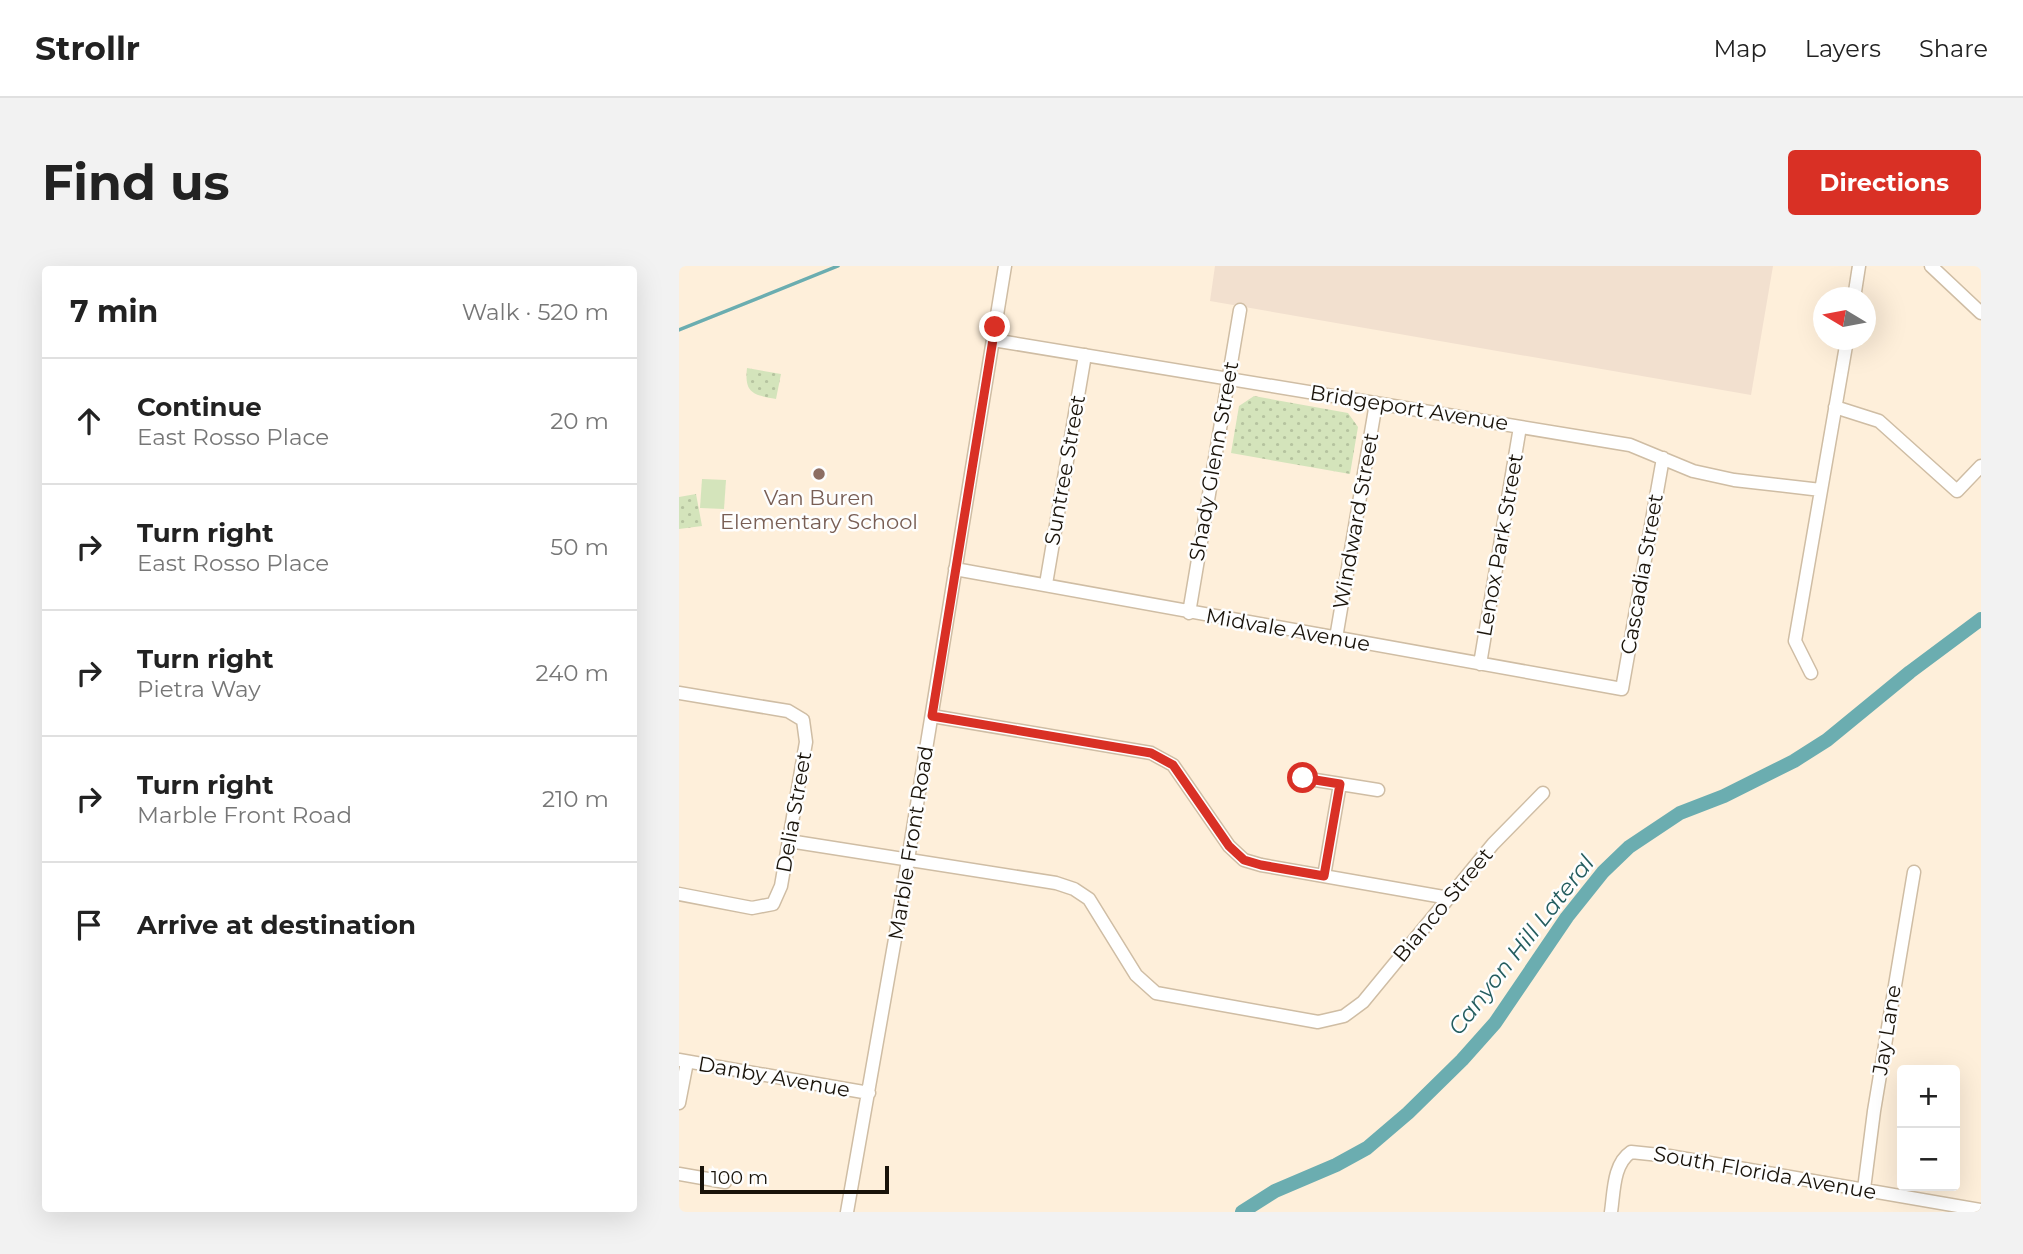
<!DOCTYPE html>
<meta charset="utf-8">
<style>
body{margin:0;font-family:Montserrat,sans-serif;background:#f2f2f2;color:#222}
.controls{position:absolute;right:21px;bottom:21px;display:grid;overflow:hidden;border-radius:7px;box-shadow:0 7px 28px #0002}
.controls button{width:63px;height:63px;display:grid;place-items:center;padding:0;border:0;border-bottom:2px solid #e0e0e0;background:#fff;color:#222;font:35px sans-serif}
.compass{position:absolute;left:1134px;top:21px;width:63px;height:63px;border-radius:50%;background:#fff;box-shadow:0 7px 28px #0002;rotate:280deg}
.scale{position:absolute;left:21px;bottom:18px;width:189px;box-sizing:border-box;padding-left:7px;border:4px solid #19130a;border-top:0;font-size:19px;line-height:24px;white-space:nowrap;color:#19130a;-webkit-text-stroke:5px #fefefe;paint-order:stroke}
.stop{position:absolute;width:21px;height:21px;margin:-16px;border:5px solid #d93025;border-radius:50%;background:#fff}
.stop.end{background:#d93025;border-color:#fff;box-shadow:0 2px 7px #0008}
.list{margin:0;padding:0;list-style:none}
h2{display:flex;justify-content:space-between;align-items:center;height:91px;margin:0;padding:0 28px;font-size:30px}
h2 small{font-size:23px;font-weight:400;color:#767676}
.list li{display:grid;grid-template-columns:46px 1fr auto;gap:21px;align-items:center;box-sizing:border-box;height:126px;padding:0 28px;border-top:2px solid #e0e0e0}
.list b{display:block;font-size:26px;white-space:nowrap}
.list p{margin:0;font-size:23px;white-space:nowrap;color:#767676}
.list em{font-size:23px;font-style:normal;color:#767676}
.icon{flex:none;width:38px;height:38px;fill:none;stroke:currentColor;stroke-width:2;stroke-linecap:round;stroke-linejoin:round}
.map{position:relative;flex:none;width:1302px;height:946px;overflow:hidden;border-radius:7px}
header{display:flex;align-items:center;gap:42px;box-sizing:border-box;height:98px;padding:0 35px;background:#fff;border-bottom:2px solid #e0e0e0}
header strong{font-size:33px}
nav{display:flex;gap:38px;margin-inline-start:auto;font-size:24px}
.intro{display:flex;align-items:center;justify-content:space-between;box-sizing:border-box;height:168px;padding:0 42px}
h1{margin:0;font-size:49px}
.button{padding:18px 32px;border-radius:7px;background:#d93025;color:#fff;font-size:24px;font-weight:700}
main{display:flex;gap:42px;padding:0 42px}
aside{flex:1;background:#fff;border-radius:7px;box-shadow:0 7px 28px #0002}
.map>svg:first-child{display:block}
.commercial{fill:#f2e0cf}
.park{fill:url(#park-dots)}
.garden{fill:#d4e4bb}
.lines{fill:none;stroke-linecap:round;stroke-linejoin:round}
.stream{stroke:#6badb0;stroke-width:3.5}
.canal{stroke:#6badb0;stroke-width:14}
.minor-casing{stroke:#cfbda4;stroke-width:15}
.minor{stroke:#fff;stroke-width:12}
.route{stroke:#d93025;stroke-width:9}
.education-dot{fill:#8d6e63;stroke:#fefefe;stroke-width:2.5}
.labels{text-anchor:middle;stroke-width:5;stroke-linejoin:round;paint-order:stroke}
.street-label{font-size:21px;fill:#19130a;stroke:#fefefe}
.education-label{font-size:21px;fill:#785e54;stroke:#fefefe}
.water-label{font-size:23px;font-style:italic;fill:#245d5f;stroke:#fefefe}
</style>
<header>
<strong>Strollr</strong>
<nav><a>Map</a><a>Layers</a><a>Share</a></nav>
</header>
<div class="intro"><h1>Find us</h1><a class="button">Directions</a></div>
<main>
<aside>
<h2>7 min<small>Walk · 520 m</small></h2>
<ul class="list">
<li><svg class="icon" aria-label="ahead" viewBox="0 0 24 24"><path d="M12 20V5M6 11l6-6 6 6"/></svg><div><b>Continue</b><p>East Rosso Place</p></div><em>20 m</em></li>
<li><svg class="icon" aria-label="right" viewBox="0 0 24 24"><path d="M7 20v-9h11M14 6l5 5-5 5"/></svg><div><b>Turn right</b><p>East Rosso Place</p></div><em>50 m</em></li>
<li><svg class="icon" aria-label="right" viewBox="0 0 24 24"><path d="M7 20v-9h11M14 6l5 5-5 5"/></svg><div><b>Turn right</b><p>Pietra Way</p></div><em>240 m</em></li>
<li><svg class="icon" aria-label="right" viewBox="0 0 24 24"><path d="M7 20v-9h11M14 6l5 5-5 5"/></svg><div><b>Turn right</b><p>Marble Front Road</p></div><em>210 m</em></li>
<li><svg class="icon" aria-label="arrive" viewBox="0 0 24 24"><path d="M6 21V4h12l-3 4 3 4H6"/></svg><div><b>Arrive at destination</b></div></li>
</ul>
</aside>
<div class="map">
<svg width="1302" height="946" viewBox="0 0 1302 946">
<defs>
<pattern id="park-dots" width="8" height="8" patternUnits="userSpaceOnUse" patternTransform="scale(1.75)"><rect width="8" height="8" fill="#d4e4bb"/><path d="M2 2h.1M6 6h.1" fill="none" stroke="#b5c39f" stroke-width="1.8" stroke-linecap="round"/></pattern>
</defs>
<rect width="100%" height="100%" fill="#feefda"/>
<!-- commercial -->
<path class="commercial" d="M536,0H1094L1072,129L531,35Z"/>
<!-- park -->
<path class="park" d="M68,102L102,108L97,133C75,129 65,128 68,102Z
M575,130L669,147L679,161L671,208L552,187L560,140Z
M17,228L23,260L0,263V231Z"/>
<!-- garden -->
<path class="garden" d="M23,213L47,214L45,243L21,242Z"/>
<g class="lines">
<!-- stream -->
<path class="stream" d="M0,64L159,0"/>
<!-- canal -->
<path class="canal" d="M563,946L596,925L657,899L688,882L729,847L783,794L816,757L888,651L924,606L950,581L1001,547L1045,530L1115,495L1148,474L1231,406L1302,353"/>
<!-- minor casing -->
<g class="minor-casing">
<path id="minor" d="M1252,0L1302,47
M1175,32L1180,0
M314,74L951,179L1014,205L1055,214L1142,224
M1156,141L1200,155L1278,225L1302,200
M276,303L943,423L984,192
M367,318L406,89
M510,347L561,44
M657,372L697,137
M801,398L841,161
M1132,407L1116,375L1168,74
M0,427L109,445L124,454L127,476L102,620L94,638L73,642L0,628
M253,450L472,487L494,499L550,580L565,594L582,599L770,632
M624,512L699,524
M110,575L377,617L395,623L410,633L457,709L477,727L639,756L665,750L684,736L814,578L864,527
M645,610L661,518
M0,794L190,827
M0,837L8,796
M0,908L46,916
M1185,923L1195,845L1235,606
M168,946L216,673L326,0
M932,946C935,926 934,898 952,886L990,890L1302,944"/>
</g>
<!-- minor -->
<use href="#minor" class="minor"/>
</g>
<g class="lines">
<!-- route -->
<path class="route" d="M316,61L253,450L472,487L494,499L550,580L565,594L582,599L645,610L661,518L624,512"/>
</g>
<!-- markers -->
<circle class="education-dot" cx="140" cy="208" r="7"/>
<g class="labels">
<!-- street labels -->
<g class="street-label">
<text transform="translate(730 142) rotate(9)" y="7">Bridgeport Avenue</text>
<text transform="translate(535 195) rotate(-80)" y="7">Shady Glenn Street</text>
<text transform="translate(386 204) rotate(-80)" y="7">Suntree Street</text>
<text transform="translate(677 255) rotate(-80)" y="7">Windward Street</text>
<text transform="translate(821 279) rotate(-80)" y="7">Lenox Park Street</text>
<text transform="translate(963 308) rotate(-80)" y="7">Cascadia Street</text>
<text transform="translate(609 364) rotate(10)" y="7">Midvale Avenue</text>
<text transform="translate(115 546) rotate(-80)" y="7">Delia Street</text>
<text transform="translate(232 577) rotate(-81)" y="7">Marble Front Road</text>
<text transform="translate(764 639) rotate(-50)" y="7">Bianco Street</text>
<text transform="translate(1208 764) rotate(-81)" y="7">Jay Lane</text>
<text transform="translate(95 811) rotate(10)" y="7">Danby Avenue</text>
<text transform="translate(1086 907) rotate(10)" y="7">South Florida Avenue</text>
</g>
<!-- education labels -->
<g class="education-label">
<text x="140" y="239">Van Buren<tspan x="140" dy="24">Elementary School</tspan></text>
</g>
<!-- water labels -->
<g class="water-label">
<text transform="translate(842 679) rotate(-52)" y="8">Canyon Hill Lateral</text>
</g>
</g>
</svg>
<div class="controls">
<button>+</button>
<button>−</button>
</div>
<svg class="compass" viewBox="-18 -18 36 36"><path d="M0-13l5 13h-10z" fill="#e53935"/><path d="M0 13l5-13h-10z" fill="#767676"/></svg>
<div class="scale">100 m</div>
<div class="stop" style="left:624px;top:512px"></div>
<div class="stop end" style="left:316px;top:61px"></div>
</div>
</main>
